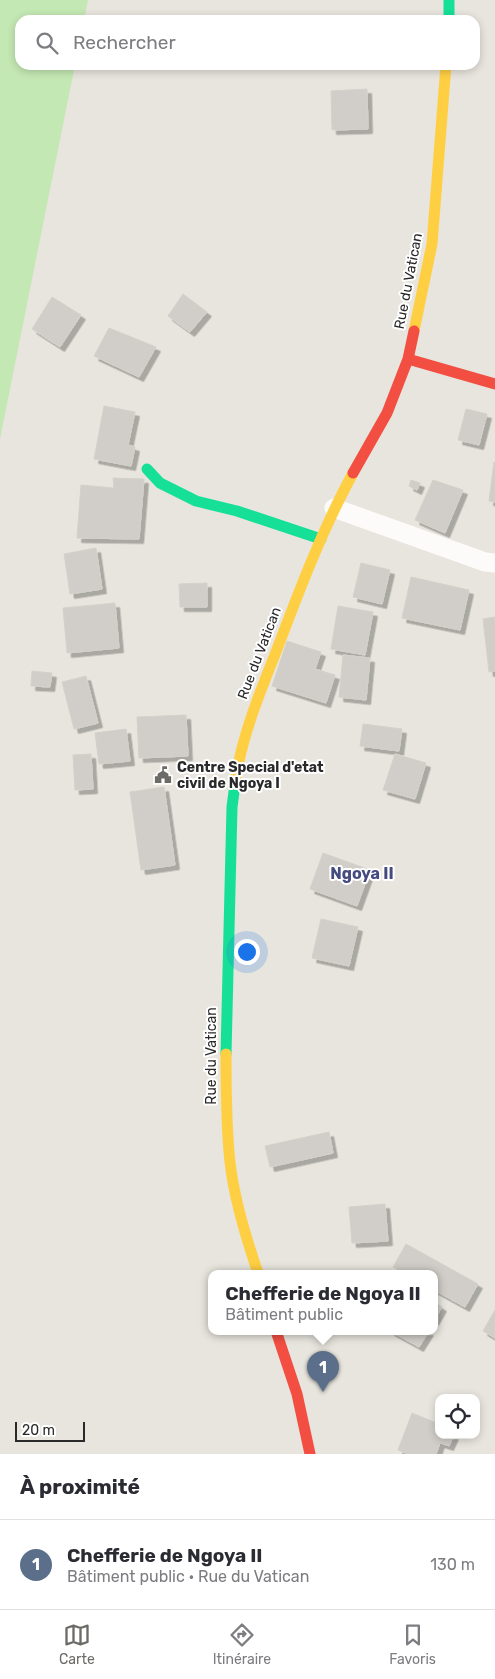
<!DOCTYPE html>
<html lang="fr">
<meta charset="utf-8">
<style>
body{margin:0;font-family:Rubik,sans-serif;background:#f2f2f3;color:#2b2b33}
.controls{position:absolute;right:15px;bottom:15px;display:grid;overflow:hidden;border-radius:10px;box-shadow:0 2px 8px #0003}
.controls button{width:45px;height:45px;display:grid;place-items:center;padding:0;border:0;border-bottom:1px solid #e1e1e2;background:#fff;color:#2b2b33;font:25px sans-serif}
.scale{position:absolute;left:15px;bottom:12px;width:70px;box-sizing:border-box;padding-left:5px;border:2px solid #292929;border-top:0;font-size:14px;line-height:18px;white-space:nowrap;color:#292929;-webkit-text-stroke:4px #fff;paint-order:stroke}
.you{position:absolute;left:246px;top:951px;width:18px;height:18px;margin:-12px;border:4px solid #fff;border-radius:50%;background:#1a73e8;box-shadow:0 0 0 8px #1a73e833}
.badge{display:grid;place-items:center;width:32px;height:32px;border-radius:50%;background:#6c6b68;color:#fff;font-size:16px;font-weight:700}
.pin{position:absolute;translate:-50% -41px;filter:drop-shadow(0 1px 2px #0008)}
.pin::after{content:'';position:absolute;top:26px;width:18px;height:15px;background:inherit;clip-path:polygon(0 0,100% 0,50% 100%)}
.popup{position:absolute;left:208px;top:1270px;width:230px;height:65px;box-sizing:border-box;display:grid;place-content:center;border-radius:10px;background:#fff;filter:drop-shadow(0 1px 4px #0005);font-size:16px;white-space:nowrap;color:#7c7c81}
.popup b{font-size:19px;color:#2b2b33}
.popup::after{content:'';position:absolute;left:50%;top:100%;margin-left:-10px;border:10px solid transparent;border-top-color:#fff}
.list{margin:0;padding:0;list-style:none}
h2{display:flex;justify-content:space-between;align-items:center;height:65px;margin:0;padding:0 20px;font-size:21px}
h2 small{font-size:16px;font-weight:400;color:#7c7c81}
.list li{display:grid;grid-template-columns:32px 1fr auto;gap:15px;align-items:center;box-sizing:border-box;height:90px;padding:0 20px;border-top:1px solid #e1e1e2}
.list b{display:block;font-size:19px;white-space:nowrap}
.list p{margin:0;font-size:16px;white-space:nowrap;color:#7c7c81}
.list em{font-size:16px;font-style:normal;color:#7c7c81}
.icon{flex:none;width:28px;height:28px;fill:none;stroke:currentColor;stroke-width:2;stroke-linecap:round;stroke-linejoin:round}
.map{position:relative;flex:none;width:495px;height:1454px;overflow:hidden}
.search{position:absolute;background:#fff;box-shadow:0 2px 8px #0003;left:15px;right:15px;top:15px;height:55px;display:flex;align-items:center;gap:12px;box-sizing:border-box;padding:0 18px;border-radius:15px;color:#7c7c81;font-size:19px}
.sheet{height:155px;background:#fff}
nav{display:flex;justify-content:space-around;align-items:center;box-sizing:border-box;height:70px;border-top:1px solid #e1e1e2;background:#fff;font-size:14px;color:#7c7c81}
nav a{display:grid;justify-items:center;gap:2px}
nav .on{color:#6c6b68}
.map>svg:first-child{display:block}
.green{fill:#c4e8b3}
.building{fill:#d1cec9;stroke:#d3d1ca;filter:url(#shadow)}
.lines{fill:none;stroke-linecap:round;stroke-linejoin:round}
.street{stroke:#fcfbfa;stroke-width:19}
.fast{stroke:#16e098;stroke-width:11}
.slow{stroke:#ffcf43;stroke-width:11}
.jam{stroke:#f24e42;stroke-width:11}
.labels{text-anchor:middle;stroke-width:4;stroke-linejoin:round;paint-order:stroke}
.street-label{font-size:14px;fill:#292929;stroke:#fff}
.poi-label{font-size:14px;font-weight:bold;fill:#292929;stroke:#fff;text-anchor:start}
.quarter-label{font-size:16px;font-weight:bold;fill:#454a7f;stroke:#fff}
</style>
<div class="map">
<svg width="495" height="1454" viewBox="0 0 495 1454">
<defs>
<filter id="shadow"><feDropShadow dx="4.5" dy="4.5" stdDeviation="0" flood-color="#0004"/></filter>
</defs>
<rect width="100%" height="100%" fill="#e8e5de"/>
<!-- green -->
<path class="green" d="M0,0H88L84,20H20V65H75L0,439Z"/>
<!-- building -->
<path class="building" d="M367,89L368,129L332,130L331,91Z
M183,294L207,312L190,332L168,316Z
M52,297L81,315L60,347L32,329Z
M109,328L156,347L139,377L94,356Z
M104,406L135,412L128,445L135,447L131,466L94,459Z
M466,409L487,414L479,445L458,440Z
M494,462H495V502L489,501Z
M113,478L144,479L139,539L77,538L81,485L114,488Z
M411,480L420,483L417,490L409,486Z
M433,480L463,490L445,533L415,520Z
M96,548L102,589L70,594L64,554Z
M361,563L390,570L382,604L353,597Z
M411,577L469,590L460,630L402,618Z
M207,583V607H180L179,584Z
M115,603L119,648L67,653L63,608Z
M338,606L373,612L365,655L331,649Z
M495,617V671L489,672L483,619Z
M287,641L321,652L315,669L335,675L326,703L272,686Z
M343,655L370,658L366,700L339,697Z
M32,671L52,673L50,687L31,686Z
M86,676L98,723L74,729L62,682Z
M186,715L188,756L139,758L137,717Z
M363,724L402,729L399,751L360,746Z
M126,729L130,761L99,764L95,733Z
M91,754L93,789L75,790L73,755Z
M395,754L426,763L415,799L383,790Z
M164,787L175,865L141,870L130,792Z
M323,853L370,870L357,906L310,889Z
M321,919L358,927L349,966L312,958Z
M329,1132L333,1153L270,1167L265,1146Z
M385,1204L388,1241L352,1243L349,1207Z
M406,1244L478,1284L465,1307L434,1290V1273H404L393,1267Z
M434,1302L442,1307L434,1321Z
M495,1310V1338L483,1331Z
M390,1331H429L419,1347Z
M412,1413L439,1424V1435H454L449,1446L440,1443L436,1454H408L398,1450Z"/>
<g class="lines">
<!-- street -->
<path class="street" d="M334,508L485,562L495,563"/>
<!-- fast -->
<path class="fast" d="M449,0V20
M147,469L160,483L196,501L237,511L321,539
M226,1054L232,807L235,784"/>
<!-- slow -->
<path class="slow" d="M414,331L432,244L446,65
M235,784C241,738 259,695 276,652C299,591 322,530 353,473
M226,1054C226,1090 226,1126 230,1162C234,1199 246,1238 258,1273"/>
<!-- jam -->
<path class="jam" d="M408,359L495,384
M353,473L387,413L408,359L414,331
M276,1331L297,1394L310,1454"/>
</g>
<!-- icons -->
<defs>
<g id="civic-bare" transform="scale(1.35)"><path d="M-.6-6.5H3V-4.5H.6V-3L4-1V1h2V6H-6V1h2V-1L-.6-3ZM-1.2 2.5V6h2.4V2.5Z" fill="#6c6b68" stroke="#fff" stroke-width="2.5" paint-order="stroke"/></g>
</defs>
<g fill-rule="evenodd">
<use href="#civic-bare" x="163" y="775"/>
</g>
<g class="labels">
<!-- street labels -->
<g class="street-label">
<text transform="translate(408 281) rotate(-79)" y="5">Rue du Vatican</text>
<text transform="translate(259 653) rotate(-69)" y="5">Rue du Vatican</text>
<text transform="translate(211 1056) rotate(-90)" y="5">Rue du Vatican</text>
</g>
<!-- poi labels -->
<g class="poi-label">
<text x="177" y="772">Centre Special d'etat<tspan x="177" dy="16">civil de Ngoya I</tspan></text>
</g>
<!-- quarter labels -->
<g class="quarter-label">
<text x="362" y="879">Ngoya II</text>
</g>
</g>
</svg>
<div class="controls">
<button><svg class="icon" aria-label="locate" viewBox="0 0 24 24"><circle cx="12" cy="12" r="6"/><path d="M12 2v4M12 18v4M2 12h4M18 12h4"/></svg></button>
</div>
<div class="scale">20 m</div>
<div class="you"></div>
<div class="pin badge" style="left:323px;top:1392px;background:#5c6f8a">1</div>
<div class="popup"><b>Chefferie de Ngoya II</b>Bâtiment public</div>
<div class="search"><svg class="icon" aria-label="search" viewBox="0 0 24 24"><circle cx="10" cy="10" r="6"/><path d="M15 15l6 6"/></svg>Rechercher</div>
</div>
<section class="sheet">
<h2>À proximité<small></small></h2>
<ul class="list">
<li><span class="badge" style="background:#5c6f8a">1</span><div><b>Chefferie de Ngoya II</b><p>Bâtiment public · Rue du Vatican</p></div><em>130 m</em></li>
</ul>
</section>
<nav>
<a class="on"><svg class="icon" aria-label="map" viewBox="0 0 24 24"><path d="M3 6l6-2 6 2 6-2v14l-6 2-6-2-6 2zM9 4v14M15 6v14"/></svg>Carte</a>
<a><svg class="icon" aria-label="directions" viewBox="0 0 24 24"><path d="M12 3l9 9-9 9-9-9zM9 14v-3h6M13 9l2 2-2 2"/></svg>Itinéraire</a>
<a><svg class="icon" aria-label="saved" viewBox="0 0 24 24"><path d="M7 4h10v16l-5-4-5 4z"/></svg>Favoris</a>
</nav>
